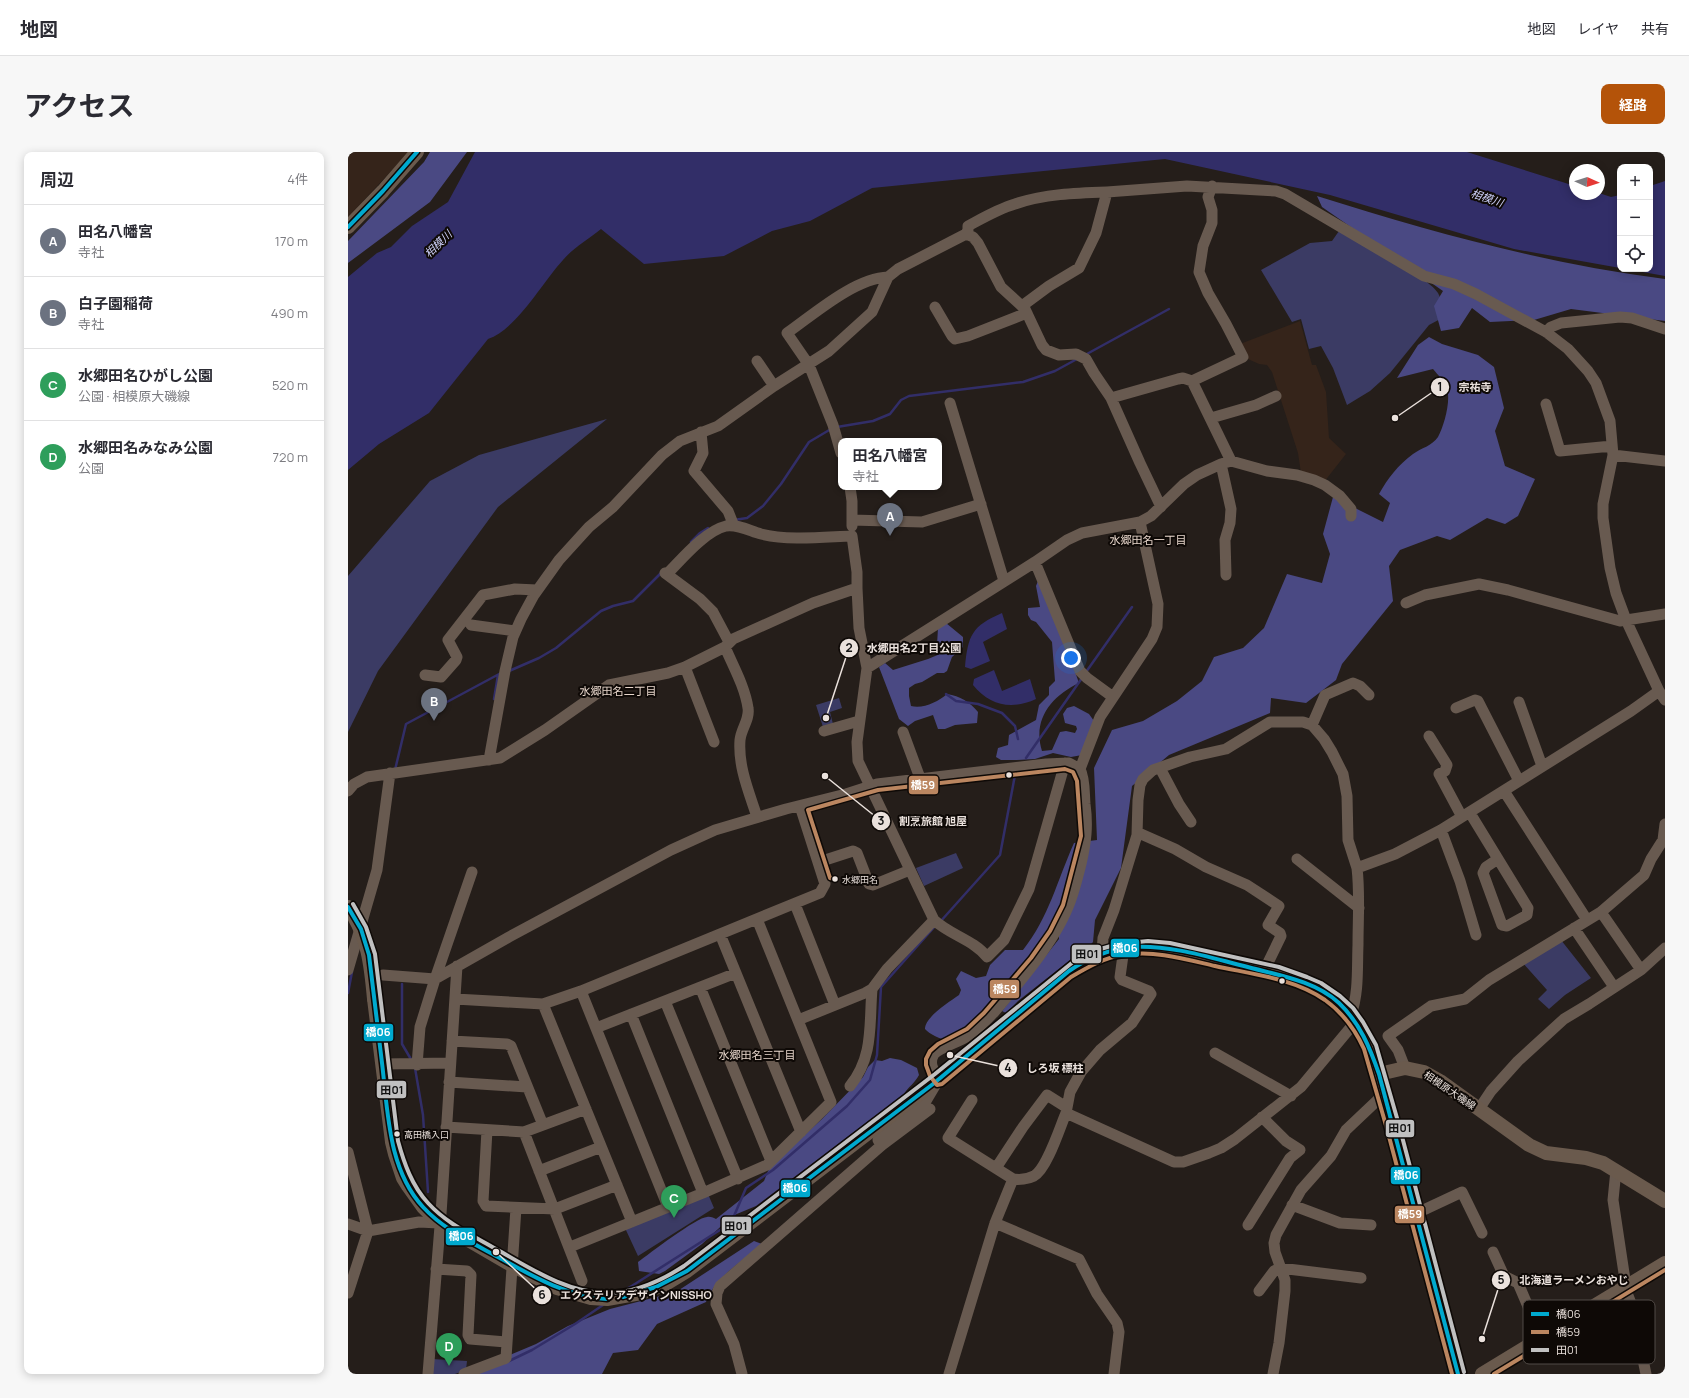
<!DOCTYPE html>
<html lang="ja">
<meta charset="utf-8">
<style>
body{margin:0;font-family:Manrope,"Noto Sans JP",sans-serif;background:#f7f7f7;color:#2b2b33}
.controls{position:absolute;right:12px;top:12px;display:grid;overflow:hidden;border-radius:8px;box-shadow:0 2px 10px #0003}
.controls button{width:36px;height:36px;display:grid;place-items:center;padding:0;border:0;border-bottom:1px solid #e1e1e2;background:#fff;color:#2b2b33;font:20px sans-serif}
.compass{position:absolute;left:1221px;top:12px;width:36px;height:36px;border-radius:50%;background:#fff;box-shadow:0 2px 10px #0003;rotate:93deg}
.you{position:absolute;left:723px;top:506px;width:14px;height:14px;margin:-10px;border:3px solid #fff;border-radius:50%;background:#1a73e8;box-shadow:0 0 0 6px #1a73e833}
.badge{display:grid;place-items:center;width:26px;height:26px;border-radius:50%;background:#b45309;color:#fff;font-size:13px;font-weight:700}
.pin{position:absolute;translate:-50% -33px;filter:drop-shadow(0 1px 2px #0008)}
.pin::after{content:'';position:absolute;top:21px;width:14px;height:12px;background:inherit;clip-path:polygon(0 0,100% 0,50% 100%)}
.popup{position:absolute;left:490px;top:286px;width:104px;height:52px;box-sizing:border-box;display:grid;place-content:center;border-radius:8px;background:#fff;filter:drop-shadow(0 1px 3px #0005);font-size:13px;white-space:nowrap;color:#7c7c81}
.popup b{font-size:15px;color:#2b2b33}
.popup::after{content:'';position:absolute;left:50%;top:100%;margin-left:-8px;border:8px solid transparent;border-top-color:#fff}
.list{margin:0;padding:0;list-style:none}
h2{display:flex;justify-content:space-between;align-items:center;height:52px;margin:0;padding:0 16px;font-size:17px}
h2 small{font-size:13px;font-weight:400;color:#7c7c81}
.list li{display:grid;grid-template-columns:26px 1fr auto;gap:12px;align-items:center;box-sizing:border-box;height:72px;padding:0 16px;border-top:1px solid #e1e1e2}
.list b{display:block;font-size:15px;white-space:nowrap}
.list p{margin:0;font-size:13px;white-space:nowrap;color:#7c7c81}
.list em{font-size:13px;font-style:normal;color:#7c7c81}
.icon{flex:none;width:22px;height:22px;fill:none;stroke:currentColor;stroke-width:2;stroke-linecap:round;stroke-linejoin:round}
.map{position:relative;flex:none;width:1317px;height:1222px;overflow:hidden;border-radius:8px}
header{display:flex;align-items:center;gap:24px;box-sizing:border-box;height:56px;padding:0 20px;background:#fff;border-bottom:1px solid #e1e1e2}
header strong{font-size:19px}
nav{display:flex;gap:22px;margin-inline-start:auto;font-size:14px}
.intro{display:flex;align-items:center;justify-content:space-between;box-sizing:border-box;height:96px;padding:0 24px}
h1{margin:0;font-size:28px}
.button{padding:10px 18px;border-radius:8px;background:#b45309;color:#fff;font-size:14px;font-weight:700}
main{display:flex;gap:24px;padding:0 24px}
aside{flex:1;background:#fff;border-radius:8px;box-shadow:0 2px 10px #0003}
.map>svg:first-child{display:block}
.built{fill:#35241a}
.green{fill:#3b3b64}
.forest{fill:#4a4983}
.water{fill:#322e68}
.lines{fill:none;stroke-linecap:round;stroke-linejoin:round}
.stream{stroke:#322e68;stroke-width:2.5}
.minor{stroke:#685a50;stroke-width:11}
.major{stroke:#6a5a4d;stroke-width:14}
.major-bridge{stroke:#6a5a4d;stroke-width:14}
.bus-1-casing{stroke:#0e0906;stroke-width:7}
.bus-2-casing{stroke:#0e0906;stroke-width:7}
.bus-3-casing{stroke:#0e0906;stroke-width:7}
.bus-1{stroke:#00a9ce;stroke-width:4}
.bus-2{stroke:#bb8660;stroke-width:4}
.bus-3{stroke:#c0c0c0;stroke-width:4}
.bus-dot{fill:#eae1dc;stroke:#0e0906;stroke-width:1.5}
.labels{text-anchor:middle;stroke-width:4;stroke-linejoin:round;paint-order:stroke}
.bus-label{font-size:9px;fill:#eae1dc;stroke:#0e0906;text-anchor:start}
.street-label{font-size:10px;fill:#eae1dc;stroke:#0e0906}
.water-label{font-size:11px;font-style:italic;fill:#cdd0f8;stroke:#0e0906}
.neighbourhood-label{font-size:11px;fill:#e6d5ca;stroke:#0e0906}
.key{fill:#0e0906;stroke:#504a46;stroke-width:1}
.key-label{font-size:11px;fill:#eae1dc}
.leader{fill:none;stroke:#eae1dc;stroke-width:1.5}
.callout-dot{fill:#eae1dc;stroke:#0e0906;stroke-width:1.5}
.mark-label{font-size:12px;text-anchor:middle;font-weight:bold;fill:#111}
.callout-label{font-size:11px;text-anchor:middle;font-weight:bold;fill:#eae1dc;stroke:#0e0906;stroke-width:4;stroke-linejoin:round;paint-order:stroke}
.line-badge{stroke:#0e0906;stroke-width:1.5}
.badge-label{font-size:11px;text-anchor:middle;font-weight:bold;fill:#fff}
.pale-badge-label{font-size:11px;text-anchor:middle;font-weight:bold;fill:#111}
</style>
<header>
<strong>地図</strong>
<nav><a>地図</a><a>レイヤ</a><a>共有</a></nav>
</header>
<div class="intro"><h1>アクセス</h1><a class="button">経路</a></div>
<main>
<aside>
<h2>周辺<small>4件</small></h2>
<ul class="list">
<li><span class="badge" style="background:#6b7280">A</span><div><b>田名八幡宮</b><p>寺社</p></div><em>170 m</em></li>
<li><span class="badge" style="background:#6b7280">B</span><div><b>白子園稲荷</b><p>寺社</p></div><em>490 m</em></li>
<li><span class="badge" style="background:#2e9e5b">C</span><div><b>水郷田名ひがし公園</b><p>公園 · 相模原大磯線</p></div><em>520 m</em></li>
<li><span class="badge" style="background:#2e9e5b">D</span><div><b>水郷田名みなみ公園</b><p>公園</p></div><em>720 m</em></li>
</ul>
</aside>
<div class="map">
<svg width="1317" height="1222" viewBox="0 0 1317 1222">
<rect width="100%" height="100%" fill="#251e1a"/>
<!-- built -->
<path class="built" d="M0,0H61L0,65Z
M952,169L964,213H968L978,240L981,286L998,302L976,330L953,321L950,301L924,220L919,213L911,212L900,207L892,192Z"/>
<!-- green -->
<path class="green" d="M991,79C1010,90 1081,125 1090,141C1094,148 1094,158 1096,165L1081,173L1042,221L1022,239L999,253L985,216L973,194L961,197L953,167L944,170L913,118L962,91L984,89Z
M259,267L150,355L30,519L0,580V424L82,329L131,303Z
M491,546L494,556L482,560L485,572L475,575L468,553Z
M608,701L615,716L576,734L568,716Z
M1213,788L1243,826L1217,843L1201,857L1190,847L1199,838L1175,811Z
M360,1042L366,1056L290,1104L277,1076Z
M84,1207L119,1209L118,1218L107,1222H83Z"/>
<!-- forest -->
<path class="forest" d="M82,0H119L82,50L0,111V89L76,10Z
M969,44C1083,80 1199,112 1317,127V169L1223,157L1186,168L1142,170L1124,156L1111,176L1093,179L1086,154L1095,139L974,55Z
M1081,185L1094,192L1130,203L1146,215L1156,256L1147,279L1157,314L1187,327L1170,364L1157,372L1139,366L1102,388L1089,384L1052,398L1041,414L1045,449L994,512L988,528L958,551L923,546L922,561L821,603L784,634L773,716L747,768L745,790L736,800L726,805L670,849L658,861L654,859L711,787V782C691,805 630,883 601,888C595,889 581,882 577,877C577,865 601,850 611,843L613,838L608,827L613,819L628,826L638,824L642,813L657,798H675C701,765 709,729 726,691L749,688L746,616L764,578L795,569L829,549L854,529L866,505L895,496L916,476L939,422L974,431L982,402L975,382L985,345L1035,370L1042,351L1031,342C1040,326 1050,313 1065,302C1073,296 1084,294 1090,285C1096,274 1103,249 1099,237C1097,230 1090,223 1085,217L1049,226L1070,193Z
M690,429L721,503L731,531C704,544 684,567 694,599L704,598L712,580L718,579L727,581L729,577L728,574L717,571L715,562L719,556L726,554L741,562L746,569L734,603L723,605L705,601L687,607L669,608H653L648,605L650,596L660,593L661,583L688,568L691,553L701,543V535L707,529L704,490L688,470L683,468L680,463V456L692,455L688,434Z
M598,471L615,485V495L604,505L599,519L596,521H589L574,530L567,532L561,536V544L563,554C575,557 590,550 599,542C612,544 622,550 630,560L629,571L607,573L597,577H590L585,563L567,569L560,574L551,567L531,515L537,511L545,518L580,507L592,502L589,493L590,476Z
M542,906L553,908L569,916L571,923C567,931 560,935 556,942L408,1054L384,1064L354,1092L317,1119L311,1122L291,1119L290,1110C301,1102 349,1065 359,1065C362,1064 366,1066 368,1067L416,1029L420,1019L431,1006L474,967L515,925L520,915L527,908L534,909Z
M406,1089L414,1092C395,1109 367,1125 358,1150L309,1172L290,1198L265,1201L254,1222H117L188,1192L220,1174L262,1157L328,1140Z"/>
<!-- water -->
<path class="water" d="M127,0H1119L1227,34V42L1251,41L1263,45L1272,43V116L1166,97L982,43L817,7L524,36L462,69L424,79L376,104L296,112L253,77C241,87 225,96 215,108C194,131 168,178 140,187L81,261L31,292L0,318V125L29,101L43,95L64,74L100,50Z
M1317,29V124L1278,117H1302V34Z
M654,461L659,477L635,490L642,509L623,517L617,515C620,483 624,474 654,461Z
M646,518L654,539L682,527L688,547C664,558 642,554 625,533L626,527Z"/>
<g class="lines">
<!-- stream -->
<path class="stream" d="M737,203L821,157
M489,275L525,269L542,262L553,248L561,244L675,230L707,219L729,207
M386,368L399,366L415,354L433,332L461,290L483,277
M343,390L352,381L360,376
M161,519L191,506L208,496L253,459L265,454L285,449L314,420
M738,520L784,455
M598,542L608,549L630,552L654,561L667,574L670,587
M146,547L150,523
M678,606L734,526
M47,618L58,572L153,521
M592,770L652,703L667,623
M54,832V892L64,909
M0,841L4,820
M67,916L75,963L80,1040
M279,1137L383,1071L398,1036L425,1018L499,954L522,928L529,903L533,835L588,773
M161,1209L184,1198L227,1172L255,1153"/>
<!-- minor -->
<path class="minor" d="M618,82L620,78V74C635,66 650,57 667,52C696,42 728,41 759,40
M674,154L701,134L731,116L748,81L759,40L839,34L928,39L937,42L1076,124L1106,132L1128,142L1198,180L1220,197L1240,219L1248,231L1262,269L1265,303L1255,352V366L1262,416L1268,441L1278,468L1311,539L1317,548
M587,155L604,184L607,187L620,184L679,161
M1198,180L1203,175L1213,171L1272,165L1284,166L1317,177
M409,209L426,234
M844,229L895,205L878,172L860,141L851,120L855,94L864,71V58L860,45L864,34
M763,246L830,227L835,226L844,229L883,309
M602,251L656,429
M1198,252L1212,299L1264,294
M863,266L908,253L928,244
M353,280L355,301L346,319L380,359L386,374
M493,301L485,273L461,213L439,181C466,162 507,126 540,125
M1265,303L1317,309
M873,312L883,357L882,371L877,388L878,423
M502,335L504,349V374
M504,368L574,370L633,352
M687,410L732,519L739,526L765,545
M317,421L352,447L365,460L381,490
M509,436L511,476L519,516
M1058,451L1077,443L1131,432L1160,438L1272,469L1317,462
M123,473L167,479
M377,495C385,514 397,535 400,556C402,567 393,577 392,588C390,615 401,640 409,665
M337,515L366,590
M77,523L93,525L108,508L109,505L100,488L135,443L167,437L189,438
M1171,550L1194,614
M1108,556L1127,548L1130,549L1171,629
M964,573L977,543L1005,531L1012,534L1021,543
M476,579L511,569
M555,580L572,626
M1081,584L1099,613L1097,619L1091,622L1114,665
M141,608L157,519L165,485L173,467L186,443L211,408L241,375L265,355L314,303L332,289L370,274L426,234L481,199L524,160L540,125L550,117L618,82L625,85L630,91L653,135L677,157L694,193L698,198L711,203L728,202L738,207L746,221L763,246L792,311L813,355
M812,616L831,652L843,670
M732,617L752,565L804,487L809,475L810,452L792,370
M0,639L6,632L19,625L152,606L197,578L261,533L320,521L337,515L377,495L385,487L465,451L509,436V420L504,384C476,385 440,389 413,382C402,379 390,372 378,374C357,379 334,407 319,422
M1156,639L1239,768
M1122,661L1180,756L1179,763L1159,774L1154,773L1135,721L1138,715L1150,707
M1093,678L1112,729L1128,783
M789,683L790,648L792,633L795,627L805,618L842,605L878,597L922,570H955L964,573L976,587L984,600L995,622L999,644L1000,688L1009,716
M949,707L1011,756
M471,710L505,699L509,701L521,732L525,733L562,718
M447,752L487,853
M1253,760L1293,818
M586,768C602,783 626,788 639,805L656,788L681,737L717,611
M1226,776L1266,835
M372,782L453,980
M754,801L755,786L766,758L789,683L793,682L827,697L858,715L899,733L931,754L920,773L932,781L933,784L916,819
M0,818L29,718L42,621
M35,823L87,827L161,785L323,698L367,678L438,657L498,642L529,632L698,612L721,611L732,617
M352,835L423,1009
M233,839L320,1055
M107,847L195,852L233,839L472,741L477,732L452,654
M317,849L390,1027
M195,852L284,1070
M283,862L355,1041
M1003,863C1011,840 1009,816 1010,793C1010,767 1012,741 1009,716L1047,702L1093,678L1283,559L1311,539
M450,868L517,841L524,837L539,817L586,768L510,609L509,590L519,516L687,410L719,388L734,381L792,370L803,364L836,332L849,323L873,312L883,309L919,319L949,323L966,328L977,333L992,344L1003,357V364
M248,876L388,821
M104,889L159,892L163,894L195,973
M867,901L943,944
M35,912L102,911
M69,913L72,875L87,827L124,720
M1057,916L1050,898L1040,884L1083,854L1117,847L1141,828L1253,760L1296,723L1303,707L1315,688L1317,672
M101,930L179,935
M502,934C526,904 521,873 524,837
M624,948L600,986L665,1027C671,1028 680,1027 686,1024C699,1017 712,975 718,961L826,1010H835L861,1001L873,996L887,987L953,935L1008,869
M1131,957L1143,939L1170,909L1216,867L1241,852L1293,818L1317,796
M718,961L722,940L733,920L752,898L784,871L803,842L801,839L774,828L772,825L776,796
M98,975L176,980L238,957
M139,978L135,1049L138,1054L207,1057L269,1033
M176,980L234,1129
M534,993L530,988L578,949L591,927C586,919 580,912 586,902C591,896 610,890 618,885C628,878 639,868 647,859C672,830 706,790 720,755C726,741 729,727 733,712C738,690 740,674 737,652C736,640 737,627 732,617
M0,1000L20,1079L0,1141
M648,1016L675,975L699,943L718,955
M1268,1018L1265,1048L1279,1141L1284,1154L1298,1222
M191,1019L253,995
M944,1053L992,1071L1023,1073
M1067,1062L1114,1040L1134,1081
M647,1071L731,1107L749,1142L769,1171L771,1180L766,1222
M0,1072L20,1079L71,1070L91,1071
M900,1073L942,1006L952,998L938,989L914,965
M222,1095L355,1041L419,1013L483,950L409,767
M1145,1100L1156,1124L1170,1131L1193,1185
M88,1117L119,1119L123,1123L120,1183L122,1187L158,1190
M911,1139L926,1119L932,1116L1013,1126
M156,1207L158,1206L168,1056
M80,1222L93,1062L109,814
M116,1222L158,1206
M394,1222L386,1192L368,1152L369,1141L372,1134L534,993L582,957
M601,1222L647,1071L665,1027
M925,1222L931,1191L937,1139V1128L927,1100L926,1091L928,1083L953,1038L983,1004L998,978L1036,942"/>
<!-- major -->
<path class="major" d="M0,75L35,39L69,0
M26,847L44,990L47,1002L55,1026L60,1034L75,1055L91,1071L158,1110L209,1136L243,1146L259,1147L293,1141L316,1133L339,1119L591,927L720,820C741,805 764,797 790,795C818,793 846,802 873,809C910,817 950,822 982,844C1000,856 1013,875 1022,895L1045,975L1056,1020L1110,1222
M1031,922L1057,916L1076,920L1092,929L1181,993L1198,1001L1238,1006L1255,1011L1317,1049
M1134,1222L1317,1111"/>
<!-- major-bridge -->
<path class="major-bridge" d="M0,755C20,784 23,813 26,847"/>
<!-- bus-1 casing -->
<g class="bus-1-casing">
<path id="bus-1" d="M0,75L35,39L69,0
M0,755L13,777L21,803C25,839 30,875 34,911C40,960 40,1017 75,1055C95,1077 123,1090 150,1105C184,1124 220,1145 259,1147
M275,1145L308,1135L339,1119L585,932L721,819C740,806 761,797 785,795C823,793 860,805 896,814C928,823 966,828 991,851C1012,871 1022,896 1031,922L1110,1222"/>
</g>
<!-- bus-2 casing -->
<g class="bus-2-casing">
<path id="bus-2" d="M487,727L482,726L460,658L530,638L717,617L725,620L729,629L733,684L715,753L702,779L683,806L636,861L619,877L590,892L582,899L578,907V913L582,924L589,933L594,932L723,825C740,815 757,805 776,803C807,798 837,807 867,814C903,822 945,826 977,848C995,861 1007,877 1016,897L1039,977L1104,1222
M1146,1222L1317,1118"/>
</g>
<!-- bus-3 casing -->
<g class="bus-3-casing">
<path id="bus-3" d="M5,752L18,775L27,802L50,989C56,1011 64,1034 80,1051C99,1072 124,1083 148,1097C182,1116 219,1141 259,1141C287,1141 313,1129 336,1114L587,922L725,810L742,800L770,792L800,789L822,791L931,815L959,825L973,831L992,844L1005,856L1015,870L1028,893L1051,973L1116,1220"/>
</g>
<!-- bus-1 -->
<use href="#bus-1" class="bus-1"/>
<!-- bus-2 -->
<use href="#bus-2" class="bus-2"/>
<!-- bus-3 -->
<use href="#bus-3" class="bus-3"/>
</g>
<!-- markers -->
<g class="bus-dot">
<circle cx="661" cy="623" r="3.5"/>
<circle cx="487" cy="727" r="3.5"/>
<circle cx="934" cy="829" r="3.5"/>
<circle cx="49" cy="982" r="3.5"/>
</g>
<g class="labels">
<!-- bus labels -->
<g class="bus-label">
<text x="494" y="731">水郷田名</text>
<text x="56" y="986">高田橋入口</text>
</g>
<!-- street labels -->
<g class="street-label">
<text transform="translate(1102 938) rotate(34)" y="4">相模原大磯線</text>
</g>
<!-- water labels -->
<g class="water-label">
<text transform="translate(1139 46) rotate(19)" y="4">相模川</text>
<text transform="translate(90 92) rotate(-44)" y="4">相模川</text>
</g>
<!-- neighbourhood labels -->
<g class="neighbourhood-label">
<text x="800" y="392">水郷田名一丁目</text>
<text x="270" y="543">水郷田名二丁目</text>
<text x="409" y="907">水郷田名三丁目</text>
</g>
</g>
<!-- legend -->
<rect x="1175" y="1148" width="132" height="64" rx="6" class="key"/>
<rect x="1183" y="1160" width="18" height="4" fill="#00a9ce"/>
<rect x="1183" y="1178" width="18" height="4" fill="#bb8660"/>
<rect x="1183" y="1196" width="18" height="4" fill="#c0c0c0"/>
<g class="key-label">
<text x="1208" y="1166">橋06</text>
<text x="1208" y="1184">橋59</text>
<text x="1208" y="1202">田01</text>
</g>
<!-- callouts -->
<path class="leader" d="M1047 266L1092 235M478 566L501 496M477 624L533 669M602 903L660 916M1134 1187L1153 1128M148 1100L194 1143"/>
<g class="callout-dot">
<circle cx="1047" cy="266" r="4"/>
<circle cx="478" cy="566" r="4"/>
<circle cx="477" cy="624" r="4"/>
<circle cx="602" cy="903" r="4"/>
<circle cx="1134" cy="1187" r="4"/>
<circle cx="148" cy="1100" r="4"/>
<circle cx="1092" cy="235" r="10"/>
<circle cx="501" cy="496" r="10"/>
<circle cx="533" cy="669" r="10"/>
<circle cx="660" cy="916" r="10"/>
<circle cx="1153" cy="1128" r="10"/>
<circle cx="194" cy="1143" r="10"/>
</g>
<g class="mark-label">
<text x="1092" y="239">1</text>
<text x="501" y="500">2</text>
<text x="533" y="673">3</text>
<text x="660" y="920">4</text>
<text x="1153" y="1132">5</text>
<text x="194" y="1147">6</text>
</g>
<g class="callout-label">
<text x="1127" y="239">宗祐寺</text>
<text x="566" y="500">水郷田名2丁目公園</text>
<text x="585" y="673">割烹旅館 旭屋</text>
<text x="707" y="920">しろ坂 標柱</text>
<text x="1226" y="1132">北海道ラーメンおやじ</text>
<text x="288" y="1147">エクステリアデザインNISSHO</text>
</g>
<g class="line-badge">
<rect x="560" y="623" width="31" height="20" rx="4" fill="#bb8660"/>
<rect x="762" y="786" width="30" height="20" rx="4" fill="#00a9ce"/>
<rect x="723" y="792" width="31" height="20" rx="4" fill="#c0c0c0"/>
<rect x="641" y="827" width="31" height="20" rx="4" fill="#bb8660"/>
<rect x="15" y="871" width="31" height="19" rx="4" fill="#00a9ce"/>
<rect x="28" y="928" width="31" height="19" rx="4" fill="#c0c0c0"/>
<rect x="1037" y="967" width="30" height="19" rx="4" fill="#c0c0c0"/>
<rect x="1042" y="1014" width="31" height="19" rx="4" fill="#00a9ce"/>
<rect x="432" y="1027" width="31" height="19" rx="4" fill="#00a9ce"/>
<rect x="1046" y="1053" width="31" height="19" rx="4" fill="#bb8660"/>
<rect x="373" y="1064" width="31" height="19" rx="4" fill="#c0c0c0"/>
<rect x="97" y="1075" width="31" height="19" rx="4" fill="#00a9ce"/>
</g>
<g class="badge-label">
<text x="575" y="637">橋59</text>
<text x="777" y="800">橋06</text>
<text x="657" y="841">橋59</text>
<text x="30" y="884">橋06</text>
<text x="1058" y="1027">橋06</text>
<text x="447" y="1040">橋06</text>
<text x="1062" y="1066">橋59</text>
<text x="113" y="1088">橋06</text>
</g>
<g class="pale-badge-label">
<text x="739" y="806">田01</text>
<text x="44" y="942">田01</text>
<text x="1052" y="980">田01</text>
<text x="388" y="1078">田01</text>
</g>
</svg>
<div class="controls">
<button>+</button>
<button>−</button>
<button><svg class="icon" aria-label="locate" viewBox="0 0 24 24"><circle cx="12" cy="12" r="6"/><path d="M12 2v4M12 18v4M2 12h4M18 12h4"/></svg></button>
</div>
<svg class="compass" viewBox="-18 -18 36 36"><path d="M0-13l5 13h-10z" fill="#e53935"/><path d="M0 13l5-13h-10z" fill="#7c7c81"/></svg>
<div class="you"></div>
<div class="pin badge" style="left:542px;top:384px;background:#6b7280">A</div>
<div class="popup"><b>田名八幡宮</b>寺社</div>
<div class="pin badge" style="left:86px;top:569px;background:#6b7280">B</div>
<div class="pin badge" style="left:326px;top:1066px;background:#2e9e5b">C</div>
<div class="pin badge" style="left:101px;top:1214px;background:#2e9e5b">D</div>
</div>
</main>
